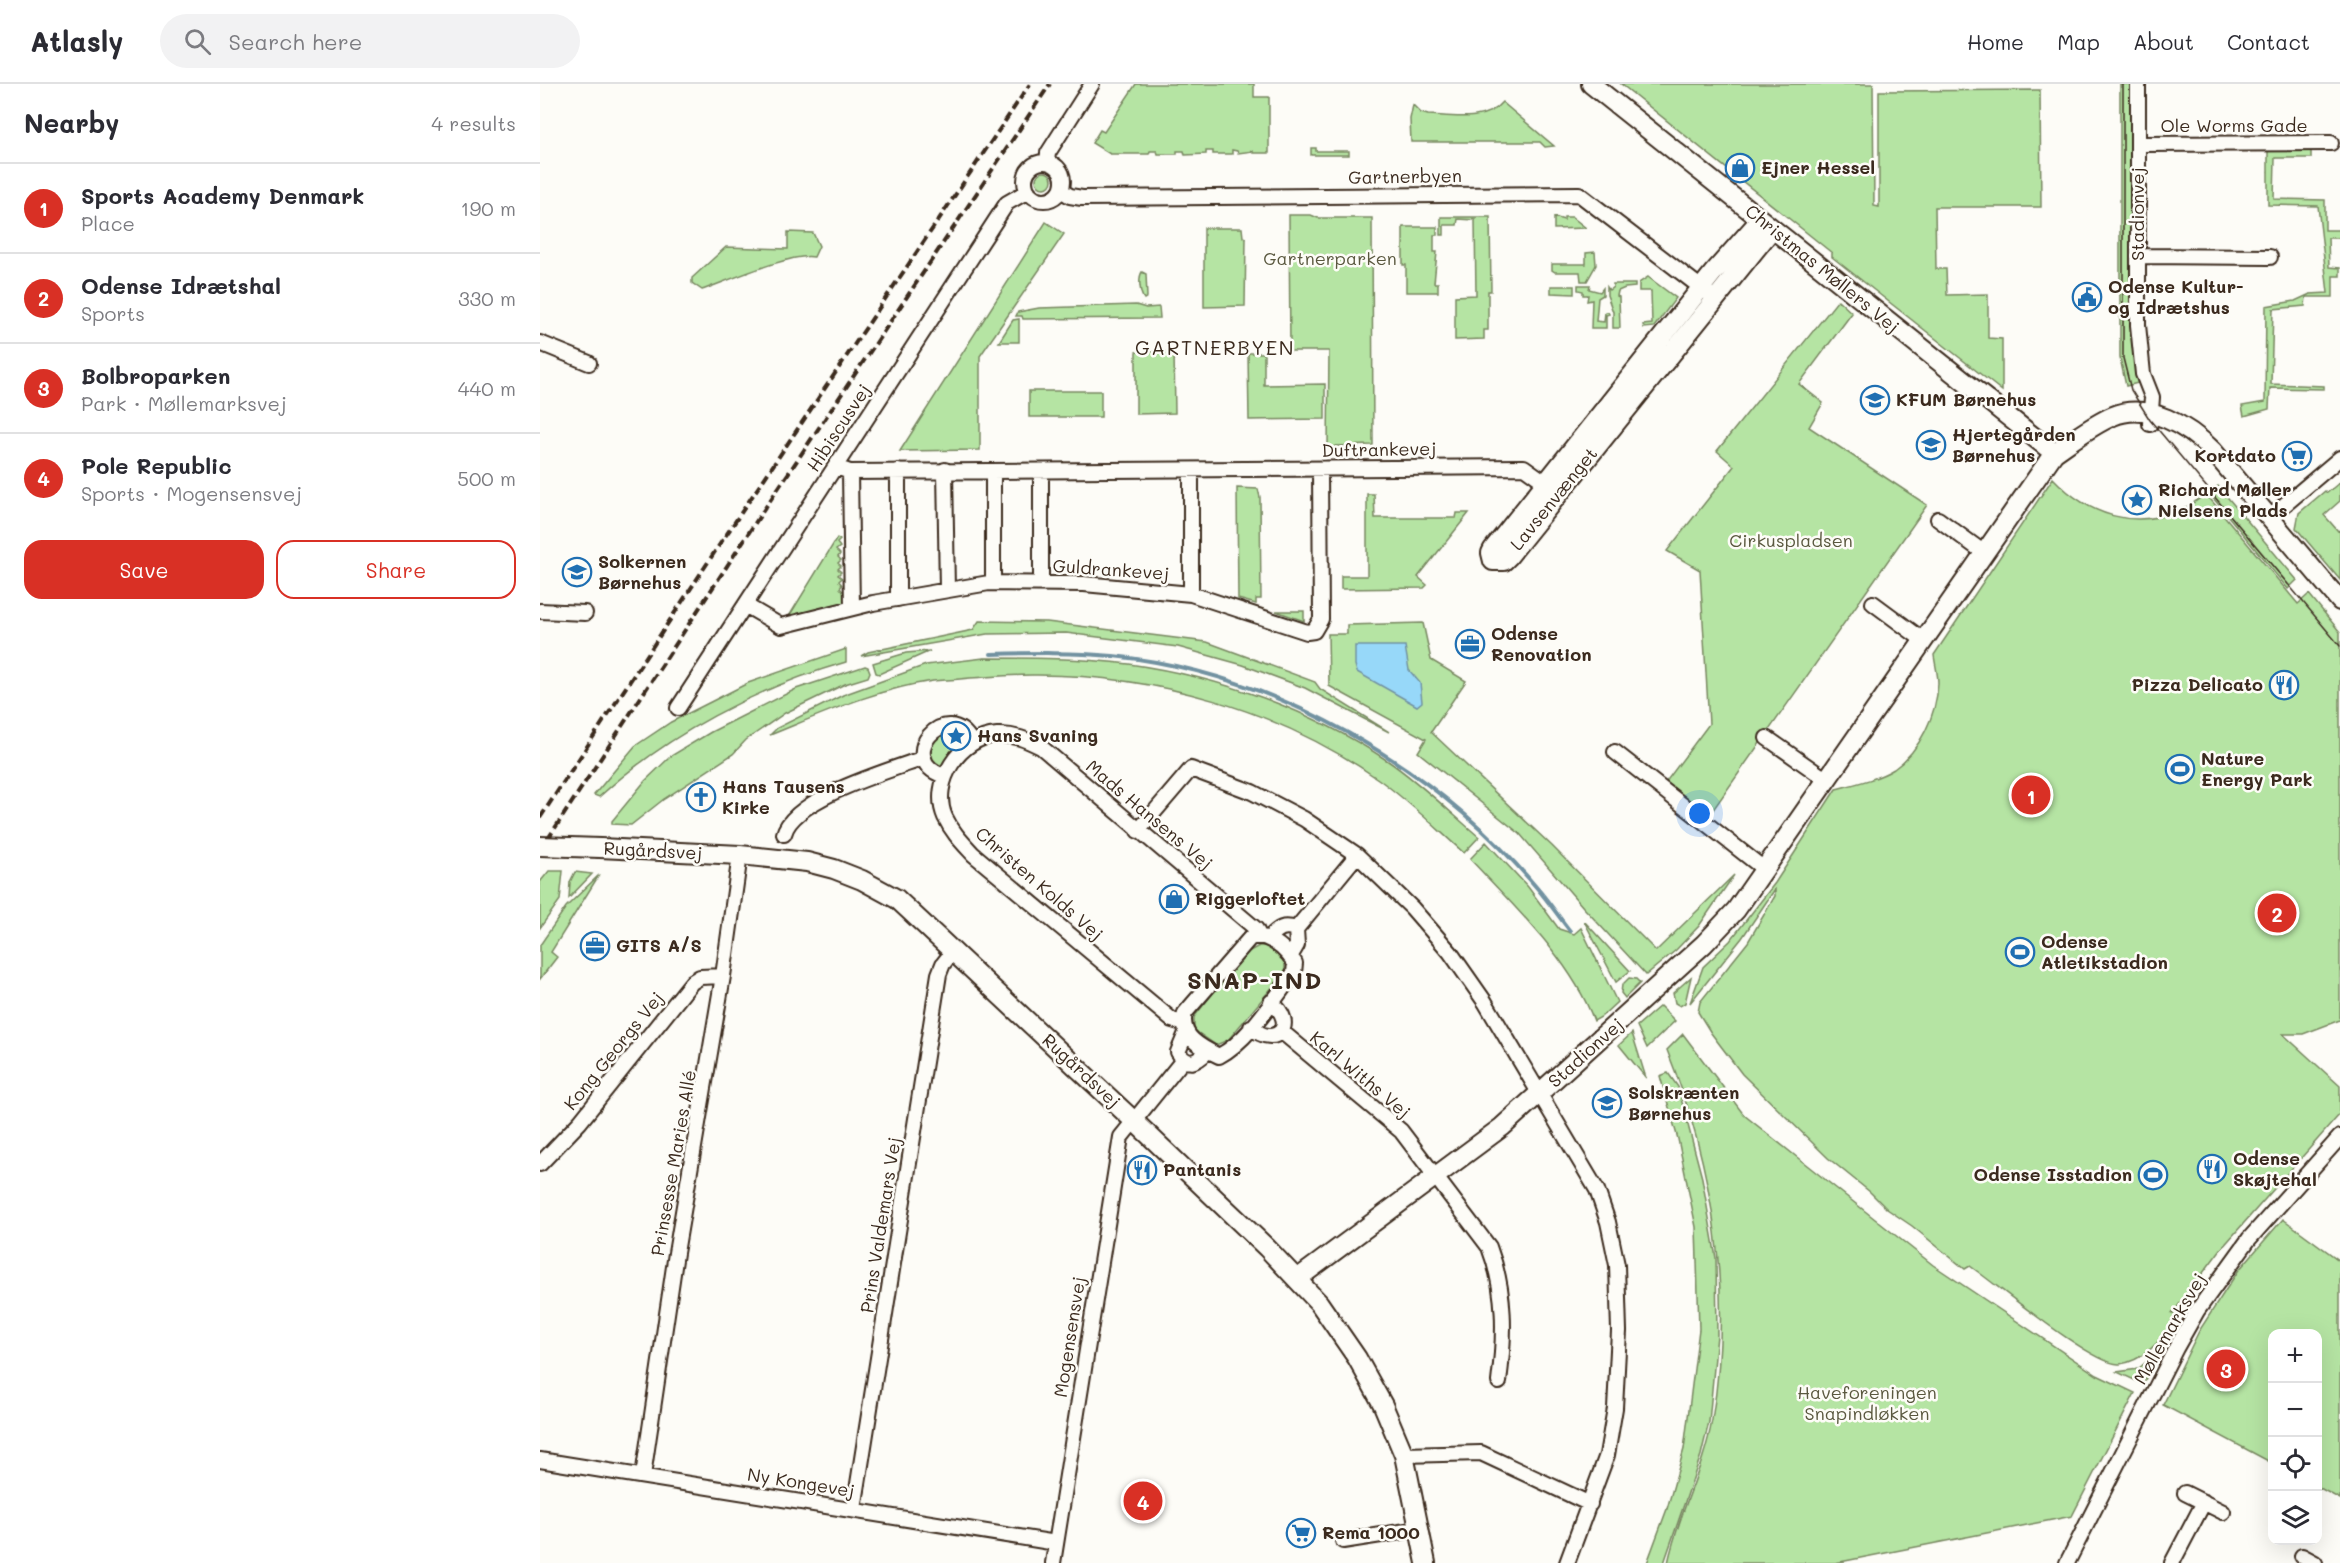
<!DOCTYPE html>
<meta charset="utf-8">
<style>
body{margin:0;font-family:Mali,sans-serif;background:#f2f2f3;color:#2b2b33}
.controls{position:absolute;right:18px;bottom:18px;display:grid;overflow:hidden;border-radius:12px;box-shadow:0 6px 24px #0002}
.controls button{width:54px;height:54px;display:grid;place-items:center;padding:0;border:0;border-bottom:2px solid #e1e1e2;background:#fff;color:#2b2b33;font:30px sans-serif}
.you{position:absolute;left:1160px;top:730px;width:21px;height:21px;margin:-15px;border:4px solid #fff;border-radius:50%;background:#1a73e8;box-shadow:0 0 0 9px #1a73e833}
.badge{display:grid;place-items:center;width:39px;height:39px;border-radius:50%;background:#d93025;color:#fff;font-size:20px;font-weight:700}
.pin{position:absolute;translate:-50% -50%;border:3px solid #fff;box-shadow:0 2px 6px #0006}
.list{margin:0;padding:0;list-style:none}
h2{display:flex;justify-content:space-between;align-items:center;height:78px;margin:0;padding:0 24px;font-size:26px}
h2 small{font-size:20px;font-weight:400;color:#7c7c81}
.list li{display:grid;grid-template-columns:39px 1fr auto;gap:18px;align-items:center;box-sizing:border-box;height:90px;padding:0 24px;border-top:2px solid #e1e1e2}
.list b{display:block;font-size:22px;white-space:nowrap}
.list p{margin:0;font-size:20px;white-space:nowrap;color:#7c7c81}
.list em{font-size:20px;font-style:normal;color:#7c7c81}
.actions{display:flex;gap:12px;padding:18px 24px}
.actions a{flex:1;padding:14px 0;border:2px solid #d93025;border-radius:18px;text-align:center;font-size:21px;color:#d93025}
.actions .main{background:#d93025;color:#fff}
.icon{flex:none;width:33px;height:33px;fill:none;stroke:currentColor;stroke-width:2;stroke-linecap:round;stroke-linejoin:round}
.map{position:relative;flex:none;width:1800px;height:1479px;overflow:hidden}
header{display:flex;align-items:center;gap:36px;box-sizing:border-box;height:84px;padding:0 30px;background:#fff;border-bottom:2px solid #e1e1e2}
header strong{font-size:28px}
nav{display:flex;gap:33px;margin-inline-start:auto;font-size:21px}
.search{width:420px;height:54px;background:#f2f2f3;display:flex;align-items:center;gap:15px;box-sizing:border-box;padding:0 21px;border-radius:33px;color:#7c7c81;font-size:22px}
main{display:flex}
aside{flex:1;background:#fff}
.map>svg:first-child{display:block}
.green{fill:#b5e4a3;stroke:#788760;stroke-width:1.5}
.water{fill:#97d8f9;stroke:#7292a1;stroke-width:1.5}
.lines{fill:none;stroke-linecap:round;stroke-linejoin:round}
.stream{stroke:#7292a1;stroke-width:4}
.street-casing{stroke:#3b2a1e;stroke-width:18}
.secondary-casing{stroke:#3b2a1e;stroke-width:22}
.street{stroke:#fdfcf7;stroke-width:14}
.secondary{stroke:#fdfcf7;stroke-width:18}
.tram{stroke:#3b2a1e;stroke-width:1.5}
.rail{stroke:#3b2a1e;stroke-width:4;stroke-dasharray:9 4.5;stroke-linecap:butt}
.secondary-bridge-casing{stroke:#3b2a1e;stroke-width:22;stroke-linecap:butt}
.secondary-bridge{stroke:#fdfcf7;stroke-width:18}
.labels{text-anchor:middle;stroke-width:5;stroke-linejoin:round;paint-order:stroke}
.street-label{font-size:18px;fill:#3b2a1e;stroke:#fdfcf7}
.poi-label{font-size:18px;font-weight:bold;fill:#3b2a1e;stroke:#fdfcf7;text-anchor:start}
.park-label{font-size:18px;fill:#5a583f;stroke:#fdfcf7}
.neighbourhood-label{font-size:20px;letter-spacing:1.5px;fill:#3b2a1e;stroke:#fdfcf7}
.district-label{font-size:24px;font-weight:bold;letter-spacing:1.5px;fill:#3b2a1e;stroke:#fdfcf7}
</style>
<header>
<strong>Atlasly</strong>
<div class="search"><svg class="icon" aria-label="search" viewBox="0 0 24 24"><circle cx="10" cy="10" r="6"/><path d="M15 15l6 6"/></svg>Search here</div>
<nav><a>Home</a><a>Map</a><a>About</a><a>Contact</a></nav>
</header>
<main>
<aside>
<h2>Nearby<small>4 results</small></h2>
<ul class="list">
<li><span class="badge">1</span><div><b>Sports Academy Denmark</b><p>Place</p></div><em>190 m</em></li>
<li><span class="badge">2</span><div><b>Odense Idrætshal</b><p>Sports</p></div><em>330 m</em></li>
<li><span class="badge">3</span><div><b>Bolbroparken</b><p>Park · Møllemarksvej</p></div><em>440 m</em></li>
<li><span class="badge">4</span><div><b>Pole Republic</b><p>Sports · Mogensensvej</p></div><em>500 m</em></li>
</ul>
<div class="actions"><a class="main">Save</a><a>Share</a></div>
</aside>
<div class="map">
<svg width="1800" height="1479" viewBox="0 0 1800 1479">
<rect width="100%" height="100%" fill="#fdfcf7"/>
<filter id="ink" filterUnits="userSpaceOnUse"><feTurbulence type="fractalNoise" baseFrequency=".0167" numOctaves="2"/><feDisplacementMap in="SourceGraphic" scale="12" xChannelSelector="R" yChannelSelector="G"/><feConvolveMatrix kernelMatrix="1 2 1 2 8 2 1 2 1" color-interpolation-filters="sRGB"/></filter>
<g filter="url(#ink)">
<!-- green -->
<path class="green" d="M596,0H714V13H729V69H713V67L698,69L697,67L692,66V70H673V67H666V70L645,71L644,67H637V70H618L617,67H610L609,70H570L552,59L560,46L564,48Z
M1081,0H1333L1334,122L1339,123V7L1500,6L1501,123H1395L1396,185H1406L1407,211L1448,210V254L1462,255V307L1292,173V169Z
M1580,0H1592V255L1598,299L1586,302L1580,274Z
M962,18L1014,62L1005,63L1000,58H871L870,35L873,21L881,29L888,31C912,32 945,39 962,18Z
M771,64H776V67H809V71H771Z
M1728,66H1771V74H1735L1734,115L1785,116V146H1800V154H1788L1789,183L1800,184V192H1793V213H1766L1765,222L1733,225L1731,300L1784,302V305L1730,304L1729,325L1704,332L1702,322L1725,318L1726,222L1755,217L1770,210L1788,209L1778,122L1728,121Z
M496 96a8 8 0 1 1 16 0a8 8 0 1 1-16 0Z
M749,131H771L778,134H832L833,361L795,362L794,364H788L789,267H750Z
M901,133H950L951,207H948V246H944V255L915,256V212L936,211L935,136L918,135L917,141H904V151H901Z
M1014,133L1024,136V133H1032L1046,144L1014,145Z
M506,138L524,150L440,272V366L360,367Z
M863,143H897V151H894V168H897L894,199H898V208H866V181H863Z
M664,144H702L703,153L706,154L705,222L664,223Z
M248,148L273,149L279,162L274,173C253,168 185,198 162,206L152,199V194L186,163L248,165Z
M1055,168L1056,181L1047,197H1041L1040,188H1015L1012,186V180H1046V169Z
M602,188L606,190L607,213L604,215C600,210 598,194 602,188Z
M1108,193L1136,214L1114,243L1104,244L1103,241L1112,240L1111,207H1099V199Z
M1073,200H1095V203L1085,204L1078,207L1077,212L1079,213L1080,244H1073V228L1067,211V203L1069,206L1073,203Z
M1038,201H1050L1049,205L1060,208L1063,204V211L1058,214L1056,237L1064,238L1065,228H1068L1069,230L1066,231V244H1051L1052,216L1047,217L1048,211H1043V207L1038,206Z
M1011,202H1034V210L1011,209Z
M1298,216L1312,229L1259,300L1283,319L1269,343L1387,421L1168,733L1125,699L1169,640L1160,486L1127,467L1194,382L1177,367Z
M596,221L606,224L619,223L620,234L483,235L482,232H476L478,228L499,224Z
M479,235V258H459L473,236Z
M596,268H634L635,329L596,330Z
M708,269H724V301L785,300V335L709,336Z
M489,307H561V333H489Z
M1513,394C1548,431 1594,447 1643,425C1651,421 1659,415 1666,410L1758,520L1769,510L1800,548V936L1763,950H1743L1800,1002V1030L1681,1165L1632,1230L1639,1231C1626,1251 1605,1277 1580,1280C1555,1283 1456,1200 1430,1182L1425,1185L1372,1142L1347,1125L1330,1108L1288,1074L1202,990L1171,949L1158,928L1160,918L1208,858L1235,812V805L1202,854L1150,919L1163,883L1190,857L1235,799L1296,705C1315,700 1338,695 1354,685C1380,667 1397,630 1398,599C1398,590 1395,580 1394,571Z
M1800,398V417L1784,431L1798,447L1800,446V496L1756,444L1759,429L1785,407L1787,409Z
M1678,402L1757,496L1748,505L1669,409Z
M697,404L718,405L720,413L721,515H716V520L698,515Z
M827,410H834L835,434H916L917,429H929L878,493L887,501L884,504L801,505V492H827Z
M297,454L300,456L297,459L300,463L296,466L300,470L298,473L301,476L298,479L301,482L298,485L301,488L298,491L302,494L299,497L302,501L300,504L308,513V519L302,523L296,520L262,529L260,532L248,534Z
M736,527H764V537Z
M439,537L507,538L667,558L775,598L780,605L849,648L765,604L703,581L638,563L526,549L447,550L321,572L328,568L433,546Z
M883,539L891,576L926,597L891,648L1012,762L1116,867L1194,791L1159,842L1136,866L1106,891L1043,823L980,750L878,668L886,655L789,602L788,550H807V541Z
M306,565V578C216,604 128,650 59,713L54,711L95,662L131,638L208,599Z
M390,567L339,590L336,589L333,579L366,569Z
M444,574C492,574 541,574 589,580C681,593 771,626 848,677C879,698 911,729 939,753L924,769C896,744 869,717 838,695C738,625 614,590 492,591C468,591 444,593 420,595C411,596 402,596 393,597C336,605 282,630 230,651L237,644L303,611L386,581Z
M325,582L328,583L330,588L328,593L305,600L245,629L206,656L193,670L124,715L91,741L72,740V737L105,697L131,672L171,648L256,605Z
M403,649L418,651L425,659L410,671L401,684L392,677C388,663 392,657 403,649Z
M946,758L988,803L1019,845L1034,850L1041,844L1077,918L1061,933L1054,937C1032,877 973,821 930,775Z
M9,787H23L20,816L0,844V798Z
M35,788L52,790L29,814L30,798Z
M59,791L11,868L17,873L0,895V861L26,823Z
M1044,837L1090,887L1076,898Z
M719,862H726L745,877V888L688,956L676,961L654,946V933L704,870Z
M1151,893L1145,919L1140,922L1135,919L1133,909Z
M1089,894L1096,895L1100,899L1085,914L1081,909L1082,901Z
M1120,922L1135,937L1107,964L1097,942Z
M1092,949L1106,994L1079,961Z
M1143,950L1204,1031L1258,1074L1393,1181L1557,1291L1595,1309L1532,1432L1295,1479H1128C1138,1430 1164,1385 1172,1336C1193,1211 1174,1083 1127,966Z
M1128,989L1138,1003L1162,1094L1176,1174L1177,1251L1169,1338L1161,1371L1124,1479H1107L1127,1425L1144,1365L1159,1245L1156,1143L1138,1055L1120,992Z
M1743,1135L1800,1177V1415L1778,1403V1250H1732V1379L1623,1321L1659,1247L1698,1187Z
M1621,1265L1603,1300L1577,1288L1598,1285Z"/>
<!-- water -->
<path class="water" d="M815,562H865L869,586L880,599L882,618L877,622L817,588L815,581Z"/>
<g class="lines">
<!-- stream -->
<path class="stream" d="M451,570C492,569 532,568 573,572C733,588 895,682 997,804C1009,818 1019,833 1030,847"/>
<!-- street casing -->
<g class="street-casing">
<path id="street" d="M1598,0V241L1603,290L1612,313L1610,340
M1598,60L1791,59
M485 97a19 19 0 1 1 38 0a19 19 0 1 1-38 0Z
M507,78L508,69L552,0
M521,106L530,112L542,114L1039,110L1168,209
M1598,172L1730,173
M0,259L49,279
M296,383L310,388L984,383L1012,403
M405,386L407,506
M651,386V510
M358,387V515
M310,388L312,524
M1729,434L1800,374
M1398,435L1443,468
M453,499V387
M501,500V387
M1333,519L1383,556
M205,521L241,542L333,519L449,499L544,500L651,510L767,548L774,547L781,535L780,385
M0,527L45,529
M138,624L467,119L488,107
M1227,654L1287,696
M1075,668L1224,785
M404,692C353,675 407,612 432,659
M598,747L651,685L712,708L764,735L817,771L872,824L910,868L945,918L1057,1106L1068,1138L1077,1181L1079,1247L1075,1324L1067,1371L1027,1479
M244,750C253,714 351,686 384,674
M756,845L817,771
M719,852C734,855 746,866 755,879L754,889C734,915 708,957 679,972C660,963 639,952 645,929L710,854Z
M729,854C739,844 743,841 756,845L757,861L750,873
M642,939L632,936L433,770C422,758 412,748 405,733C390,699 420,653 457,651C474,650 487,656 501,663L716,845L719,852
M711,943C736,966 759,940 731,918
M741,947L861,1047L949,1163C966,1207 965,1252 959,1298
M646,949L638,968C648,984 657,978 668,967
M0,1080L40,1038L152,898L160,893L183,892
M864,1371L941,1369L1050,1420
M0,1376L516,1459
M103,1392L136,1169L183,892L200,771
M1645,1409L1683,1428
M314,1425L399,890L403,880L414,866
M803,1457L879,1445
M1762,1472L1775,1479
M513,1479L581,1053L643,976
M1527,1479L1636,1264L1657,1227L1709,1155L1800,1053
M1632,1479L1664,1418"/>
</g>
<!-- secondary casing -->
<g class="secondary-casing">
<path id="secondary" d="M1051,0L1514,369
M1220,136L1173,189L953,465L951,469L953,477H964L968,473L1232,145
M60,764L200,771L267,778L294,785L322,796L357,815L593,1036L727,1164L779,1219L817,1274L843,1321L864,1371L886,1479
M757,1195L962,1043L1164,860L1196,826L1514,369C1533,356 1552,341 1573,332C1608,317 1649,343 1673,367L1800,517"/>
</g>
<!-- street -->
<use href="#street" class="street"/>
<!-- secondary -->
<use href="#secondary" class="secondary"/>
<!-- tram -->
<path class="tram" d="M1583,0V274L1591,306L1610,336L1800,562"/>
<!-- rail -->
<path class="rail" d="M0,734L176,466L490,0
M0,767L223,427L510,0"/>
<!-- secondary-bridge casing -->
<g class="secondary-bridge-casing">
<path id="secondary-bridge" d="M0,762L60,764"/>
</g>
<!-- secondary-bridge -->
<use href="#secondary-bridge" class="secondary-bridge"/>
</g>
</g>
<!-- icons -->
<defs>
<g id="shop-ring" transform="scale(1.5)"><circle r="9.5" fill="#fdfcf7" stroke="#1f6fb2" stroke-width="1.5"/><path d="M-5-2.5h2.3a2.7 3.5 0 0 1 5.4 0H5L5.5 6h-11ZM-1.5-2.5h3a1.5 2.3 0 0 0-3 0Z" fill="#1f6fb2"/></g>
<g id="civic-ring" transform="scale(1.5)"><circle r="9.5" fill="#fdfcf7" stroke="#1f6fb2" stroke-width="1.5"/><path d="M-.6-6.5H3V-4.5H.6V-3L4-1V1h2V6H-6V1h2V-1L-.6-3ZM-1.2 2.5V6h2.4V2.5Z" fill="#1f6fb2"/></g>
<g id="school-ring" transform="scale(1.5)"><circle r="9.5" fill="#fdfcf7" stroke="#1f6fb2" stroke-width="1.5"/><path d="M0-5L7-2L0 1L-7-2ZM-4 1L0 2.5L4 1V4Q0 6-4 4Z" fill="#1f6fb2"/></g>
<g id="supermarket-ring" transform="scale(1.5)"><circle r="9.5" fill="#fdfcf7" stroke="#1f6fb2" stroke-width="1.5"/><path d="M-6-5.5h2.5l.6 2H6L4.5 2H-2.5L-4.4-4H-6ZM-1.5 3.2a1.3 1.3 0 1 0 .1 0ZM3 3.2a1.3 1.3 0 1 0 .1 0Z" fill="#1f6fb2"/></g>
<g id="sight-ring" transform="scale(1.5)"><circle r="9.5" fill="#fdfcf7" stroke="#1f6fb2" stroke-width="1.5"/><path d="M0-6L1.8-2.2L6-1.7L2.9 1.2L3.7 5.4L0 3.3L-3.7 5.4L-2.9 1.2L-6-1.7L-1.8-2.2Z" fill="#1f6fb2"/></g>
<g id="office-ring" transform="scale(1.5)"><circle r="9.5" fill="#fdfcf7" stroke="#1f6fb2" stroke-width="1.5"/><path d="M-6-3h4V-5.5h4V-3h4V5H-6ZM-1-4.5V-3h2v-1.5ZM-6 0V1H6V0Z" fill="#1f6fb2"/></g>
<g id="restaurant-ring" transform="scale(1.5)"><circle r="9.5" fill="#fdfcf7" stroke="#1f6fb2" stroke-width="1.5"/><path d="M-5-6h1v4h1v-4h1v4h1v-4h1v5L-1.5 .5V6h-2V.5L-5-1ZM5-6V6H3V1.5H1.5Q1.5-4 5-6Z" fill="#1f6fb2"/></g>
<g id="stadium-ring" transform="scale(1.5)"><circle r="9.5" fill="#fdfcf7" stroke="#1f6fb2" stroke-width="1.5"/><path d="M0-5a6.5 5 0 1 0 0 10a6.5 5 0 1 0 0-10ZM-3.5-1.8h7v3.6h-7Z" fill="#1f6fb2"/></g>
<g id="church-ring" transform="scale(1.5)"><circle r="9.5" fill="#fdfcf7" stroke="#1f6fb2" stroke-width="1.5"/><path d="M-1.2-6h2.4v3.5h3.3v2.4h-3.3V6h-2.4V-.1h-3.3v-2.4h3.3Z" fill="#1f6fb2"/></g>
</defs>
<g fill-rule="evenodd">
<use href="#shop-ring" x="1200" y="84"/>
<use href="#civic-ring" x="1547" y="213"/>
<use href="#school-ring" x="1335" y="316"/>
<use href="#school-ring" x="1391" y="361"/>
<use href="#supermarket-ring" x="1757" y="372"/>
<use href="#sight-ring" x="1597" y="416"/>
<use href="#school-ring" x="37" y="488"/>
<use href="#office-ring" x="930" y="560"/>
<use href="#restaurant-ring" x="1744" y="601"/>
<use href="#sight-ring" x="416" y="652"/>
<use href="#stadium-ring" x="1640" y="685"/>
<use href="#church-ring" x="161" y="713"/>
<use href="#shop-ring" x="634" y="815"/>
<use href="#office-ring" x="55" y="862"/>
<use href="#stadium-ring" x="1480" y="868"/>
<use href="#school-ring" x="1067" y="1019"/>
<use href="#restaurant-ring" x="1672" y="1085"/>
<use href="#restaurant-ring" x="602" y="1086"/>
<use href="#stadium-ring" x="1613" y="1091"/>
<use href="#supermarket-ring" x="761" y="1449"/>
</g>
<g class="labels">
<!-- street labels -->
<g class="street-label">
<text x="1694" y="48">Ole Worms Gade</text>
<text transform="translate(865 93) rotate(-1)" y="6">Gartnerbyen</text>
<text transform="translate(1598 130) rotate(-90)" y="6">Stadionvej</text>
<text transform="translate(1282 185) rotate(39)" y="6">Christmas Møllers Vej</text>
<text transform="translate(299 344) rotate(-57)" y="6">Hibiscusvej</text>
<text transform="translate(839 366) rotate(-1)" y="6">Duftrankevej</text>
<text transform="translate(1014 415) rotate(-51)" y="6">Lavsenvænget</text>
<text transform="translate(571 486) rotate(4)" y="6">Guldrankevej</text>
<text transform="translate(609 731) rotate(40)" y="6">Mads Hansens Vej</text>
<text transform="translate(113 767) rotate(3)" y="6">Rugårdsvej</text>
<text transform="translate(499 800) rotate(41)" y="6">Christen Kolds Vej</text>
<text transform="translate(74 967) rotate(-51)" y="6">Kong Georgs Vej</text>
<text transform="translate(1046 969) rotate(-42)" y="6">Stadionvej</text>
<text transform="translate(541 987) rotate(43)" y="6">Rugårdsvej</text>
<text transform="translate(820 991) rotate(40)" y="6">Karl Withs Vej</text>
<text transform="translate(134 1079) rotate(-80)" y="6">Prinsesse Maries Allé</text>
<text transform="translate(341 1141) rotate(-81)" y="6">Prins Valdemars Vej</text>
<text transform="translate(1630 1245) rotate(-60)" y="6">Møllemarksvej</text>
<text transform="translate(530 1253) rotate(-81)" y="6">Mogensensvej</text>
<text transform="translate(261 1399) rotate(9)" y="6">Ny Kongevej</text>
</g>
<!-- poi labels -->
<g class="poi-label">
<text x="1221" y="90">Ejner Hessel</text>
<text x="1568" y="209">Odense Kultur-<tspan x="1568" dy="21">og Idrætshus</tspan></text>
<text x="1356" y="322">KFUM Børnehus</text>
<text x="1412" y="357">Hjertegården<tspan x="1412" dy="21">Børnehus</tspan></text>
<text x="1736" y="378" text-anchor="end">Kortdato</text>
<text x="1618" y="412">Richard Møller<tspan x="1618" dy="21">Nielsens Plads</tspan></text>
<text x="58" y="484">Solkernen<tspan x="58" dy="21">Børnehus</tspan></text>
<text x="951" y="556">Odense<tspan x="951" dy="21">Renovation</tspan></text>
<text x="1723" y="607" text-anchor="end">Pizza Delicato</text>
<text x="437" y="658">Hans Svaning</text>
<text x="1661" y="681">Nature<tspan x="1661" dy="21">Energy Park</tspan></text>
<text x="182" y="709">Hans Tausens<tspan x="182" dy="21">Kirke</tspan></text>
<text x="655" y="821">Riggerloftet</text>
<text x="1501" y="864">Odense<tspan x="1501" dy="21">Atletikstadion</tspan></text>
<text x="76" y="868">GITS A/S</text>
<text x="1088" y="1015">Solskrænten<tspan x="1088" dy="21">Børnehus</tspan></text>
<text x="1693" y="1081">Odense<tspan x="1693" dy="21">Skøjtehal</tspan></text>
<text x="623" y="1092">Pantanis</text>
<text x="1592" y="1097" text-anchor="end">Odense Isstadion</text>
<text x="782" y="1455">Rema 1000</text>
</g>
<!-- park labels -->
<g class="park-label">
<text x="790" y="181">Gartnerparken</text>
<text x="1251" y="463">Cirkuspladsen</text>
<text x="1327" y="1315">Haveforeningen<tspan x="1327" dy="21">Snapindløkken</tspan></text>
</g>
<!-- neighbourhood labels -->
<g class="neighbourhood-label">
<text x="675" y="271">GARTNERBYEN</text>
</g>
<!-- district labels -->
<g class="district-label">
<text x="715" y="905">SNAP-IND</text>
</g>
</g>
</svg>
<div class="controls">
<button>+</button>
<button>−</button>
<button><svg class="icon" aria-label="locate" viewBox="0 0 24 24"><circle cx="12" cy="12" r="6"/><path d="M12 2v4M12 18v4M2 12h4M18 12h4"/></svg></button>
<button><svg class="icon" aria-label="layers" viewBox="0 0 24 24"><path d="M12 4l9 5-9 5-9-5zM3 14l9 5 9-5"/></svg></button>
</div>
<div class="you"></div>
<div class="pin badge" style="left:1491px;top:711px">1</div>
<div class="pin badge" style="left:1737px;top:829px">2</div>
<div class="pin badge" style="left:1686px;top:1285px">3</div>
<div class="pin badge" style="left:603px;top:1417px">4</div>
</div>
</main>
